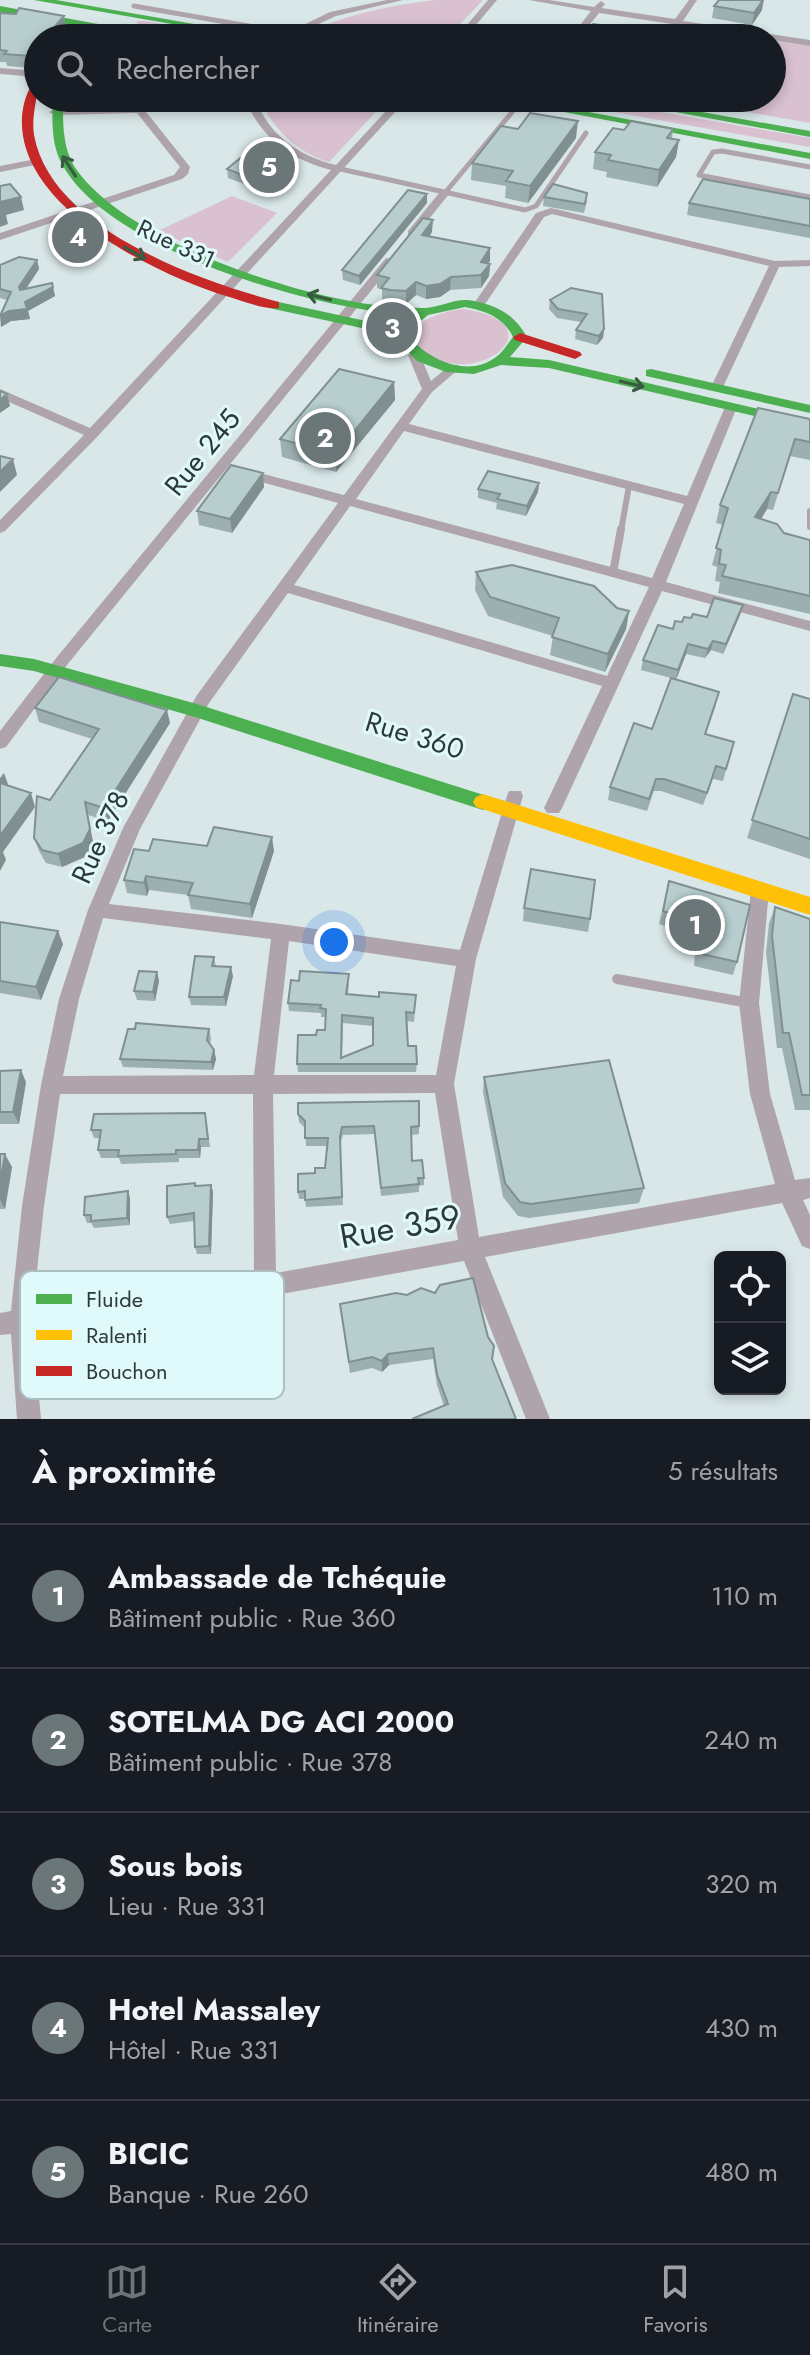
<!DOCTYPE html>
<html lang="fr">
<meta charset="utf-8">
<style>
body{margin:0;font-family:Jost,sans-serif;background:#242831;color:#f1f3f6}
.controls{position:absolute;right:24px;bottom:24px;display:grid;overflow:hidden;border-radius:12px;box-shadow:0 4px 12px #0003}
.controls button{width:72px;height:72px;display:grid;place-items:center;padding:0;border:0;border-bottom:2px solid #363941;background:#171b24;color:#f1f3f6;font:40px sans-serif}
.you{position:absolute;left:334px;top:942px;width:28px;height:28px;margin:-20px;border:6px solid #fff;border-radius:50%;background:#1a73e8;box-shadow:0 0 0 12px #1a73e833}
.badge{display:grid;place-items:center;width:52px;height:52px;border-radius:50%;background:#6a7677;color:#fff;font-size:26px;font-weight:700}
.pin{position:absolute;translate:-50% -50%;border:4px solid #fff;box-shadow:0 2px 8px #0006}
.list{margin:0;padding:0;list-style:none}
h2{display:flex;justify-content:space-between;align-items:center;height:104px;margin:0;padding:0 32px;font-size:34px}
h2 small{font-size:26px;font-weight:400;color:#9ea1a6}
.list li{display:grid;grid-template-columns:52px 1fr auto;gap:24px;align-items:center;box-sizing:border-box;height:144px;padding:0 32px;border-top:2px solid #363941}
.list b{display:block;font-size:30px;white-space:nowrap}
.list p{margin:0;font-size:26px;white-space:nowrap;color:#9ea1a6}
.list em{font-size:26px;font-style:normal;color:#9ea1a6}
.icon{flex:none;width:44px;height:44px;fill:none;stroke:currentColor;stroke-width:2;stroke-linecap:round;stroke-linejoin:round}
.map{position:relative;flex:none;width:810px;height:1419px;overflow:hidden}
.search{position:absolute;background:#171b24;box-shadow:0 4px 12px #0003;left:24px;right:24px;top:24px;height:88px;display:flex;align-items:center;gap:20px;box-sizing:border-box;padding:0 28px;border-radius:44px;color:#9ea1a6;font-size:30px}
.sheet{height:824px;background:#171b24}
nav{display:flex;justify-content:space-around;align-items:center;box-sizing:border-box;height:112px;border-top:2px solid #363941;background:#171b24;font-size:22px;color:#9ea1a6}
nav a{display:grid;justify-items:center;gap:4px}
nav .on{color:#6a7677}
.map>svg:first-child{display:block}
.green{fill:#d9c1d0}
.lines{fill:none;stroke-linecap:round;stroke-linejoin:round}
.lane-far3{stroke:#afa4ab;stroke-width:5}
.lane-far2{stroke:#afa4ab;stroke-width:6}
.lane-far1{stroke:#afa4ab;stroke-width:8}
.lane{stroke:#afa4ab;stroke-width:10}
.street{fill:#afa4ab;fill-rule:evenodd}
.fast{fill:#4caf50;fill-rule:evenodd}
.slow{fill:#ffc107;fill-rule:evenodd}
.jam{fill:#c62828;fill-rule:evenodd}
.wall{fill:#9db0b1;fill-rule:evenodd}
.shaded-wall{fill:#809090}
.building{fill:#b7cdce;stroke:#809090;stroke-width:2;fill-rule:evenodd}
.oneway{stroke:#385c41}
.labels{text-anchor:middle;stroke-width:6;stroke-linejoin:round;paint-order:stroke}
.far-street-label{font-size:24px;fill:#2f393a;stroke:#e0fafb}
.street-label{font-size:28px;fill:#2f393a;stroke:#e0fafb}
.near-street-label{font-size:34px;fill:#2f393a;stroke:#e0fafb}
.key{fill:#e0fafb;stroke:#abc0c1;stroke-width:2}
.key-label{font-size:22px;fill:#2f393a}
</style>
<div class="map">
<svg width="810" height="1419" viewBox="0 0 810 1419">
<rect width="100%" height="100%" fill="#d9e7e8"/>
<!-- green -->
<path class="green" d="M436,0H483L447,38H293C338,17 387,5 436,0Z
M138,21H146L241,38H198L136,26Z
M772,40L810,46V123L668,98H772Z
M260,98H389L329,162C298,153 271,128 260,98Z
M547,98H580L810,138V147L552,101Z
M232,196L277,213L228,262L158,231Z
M463,309C558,322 483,388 427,355C385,330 440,311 463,309Z"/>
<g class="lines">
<!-- lane-far3 -->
<path class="lane-far3" d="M134,6L289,33
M810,167L722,151L713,152L699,175L810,197
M336,168L525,210L536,206L586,133
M444,194L513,111"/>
<!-- lane-far2 -->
<path class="lane-far2" d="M810,511V527
M621,531L629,486"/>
<!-- lane-far1 -->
<path class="lane-far1" d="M613,573L621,529"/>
<!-- lane -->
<path class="lane" d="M617,979L749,1003"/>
<!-- street -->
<path class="street" d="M387,0H403L336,16L288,38H277L330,12Z
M488,0H497L465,38H456Z
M529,0H549L594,7L601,1L605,4L602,8L675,19L689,0H697L683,21L810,40V46L679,25L670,38H662L672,24L599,13L579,38H570L591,11Z
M0,68L38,71V77L0,74Z
M245,98H255C268,134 298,156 336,165L398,98H408L97,437L5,531L0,533V520L84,435L0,398V389L90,428L331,170C291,160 260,138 245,98Z
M143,108L190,167L188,174L182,179L0,240V233L174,175L180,167L137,113L54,115L49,112L54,109Z
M36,159L41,162L40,164L0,172V166Z
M440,192L449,194L416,235H408V231Z
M551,208L775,261L810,260V266L779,267L723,387L717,391L711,387L769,266L552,214L544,217L483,307H475L473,305L536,213Z
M386,258L396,260L67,665L6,747L0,749V731L57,657Z
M414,351L420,355L431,381L450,365H458L460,368L432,392L409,424L687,496L725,407L726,404H736L737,407L666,582L810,621V631L662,591L562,808L559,813H547L544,808L602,686L288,593L209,703L140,829L109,904L281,924L460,950L507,796L509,791H521L523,796L476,959L454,1084L479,1237L775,1184L750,1094L739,1003L751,890L754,885L760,883L766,885L769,890L759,1003L770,1094L795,1180L810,1178V1198L803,1200L810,1215V1249L802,1246L782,1203L485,1257L550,1419H526L464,1261L265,1297L33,1331L41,1419H17L11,1334L0,1335V1313L11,1311L22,1206L41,1085L59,999L88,910L123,828L197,695L338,503L239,476L237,473L244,469L344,495L422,389L408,355ZM404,431L684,504L652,578L356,499ZM350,506L649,587L607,676L294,585ZM103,918L271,939L254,1075L63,1076L79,999ZM289,941L456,966L436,1075H274ZM435,1093L458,1240L276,1273L273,1094ZM60,1094H253L254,1276L33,1308L44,1206Z"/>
<!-- fast -->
<path class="fast" d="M34,0H56L275,38H252Z
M0,6L158,35L163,38H142L0,12Z
M53,98H63C63,122 62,148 76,169C127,242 298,297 383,306C397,307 413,308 426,308C442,307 457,297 474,301C498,306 515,315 527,337L510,357L549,360L810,421V429L549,368L501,365L474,374L446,372L417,361L401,344L380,332L269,308L267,305L274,301L389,326L399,332L401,324L412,315C320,311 108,251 62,164C51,144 52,120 53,98ZM465,307C486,311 503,317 513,337C508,343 503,352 496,357C470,377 434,362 414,342L412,328L428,315Z
M491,98H513L810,153V159Z
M600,98H623L810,131V137Z
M651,369L810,405V413L646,376V370Z
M0,654L34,659L197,704L490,797L493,802L490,807L483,810L195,717L34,671L0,666Z"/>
<!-- slow -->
<path class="slow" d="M483,794L810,897V915L476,807L473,802L476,797Z"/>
<!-- jam -->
<path class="jam" d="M38,80C38,99 31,116 34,135C51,229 199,281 279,302V308C263,310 241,300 226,296C155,274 17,207 22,117C23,105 27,86 38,80Z
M520,333L580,352L582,355L575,359L515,340L513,337Z"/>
</g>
<!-- wall -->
<path class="wall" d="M719,0H764L762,10L752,25L712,18L714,6Z
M0,13L64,16L66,27L38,38V61L32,68L7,66L6,62H0Z
M673,129L672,139L679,140L676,157L657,187L606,177L607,172L593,169L595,152L624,130Z
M576,138L528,203L505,198L506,186L471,180L472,163Z
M284,165L266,180L250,186L228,178L227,169Z
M544,197L587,201L584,213L543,206Z
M810,199V238L687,215L689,203Z
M427,203L360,285L343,280L342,270Z
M432,232L430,236L490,248V261L488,263L490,264L489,276L481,288L450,290L440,297L426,299L416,295L406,304L390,303L382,301V289L377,288V275Z
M37,260L39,269L26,289L53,287L55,296L28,311L30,319L11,321L1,327L7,300L0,298V265Z
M602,294L604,329L603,338L597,345L575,339L576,330L581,322L557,318L549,309L550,300Z
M394,382L395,400L336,472L282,457L280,439Z
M810,419V460L790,456L773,510L767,509L761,519L784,533L810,540V614L718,593L720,582L715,581L717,567L712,565L723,525L716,523L720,505Z
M263,473L264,487L232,533L199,525L197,511Z
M539,483L538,492L526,516L496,509L497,503L478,498V489Z
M476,572L629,611L626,629L605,672L550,655L553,636L488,616L475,590Z
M743,605L740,615L723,654L711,650L705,658L686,654L676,679L716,705L706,734L734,742L723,781L713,779L703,805L661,791H654L647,811L608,800L610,787L652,729L671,678L641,670L643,660L673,629L682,622L691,618L707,617Z
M793,694L810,699V859L747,838Z
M35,708L170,723L108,821L88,815L93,842L87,856L62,867L46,863L39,851L34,838L50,800L92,739L39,722Z
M207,846L274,851L252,918L191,909L188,895L149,890L147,896L127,893L124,880L149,851Z
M669,881L737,962L733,975L694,966L696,937L659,924Z
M775,907L810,919V1110H795L782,1048H777L766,952L769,923Z
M524,908L590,919L588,932L523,921Z
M0,922L63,944L41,1000L0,993Z
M214,957L216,966L233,976L226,1006L191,1005L189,997Z
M157,972L159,981L155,1001L137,1000L134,991Z
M349,983L348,994L379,997L416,995L414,1022L407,1021L408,1046L417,1064L416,1072H298L297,1064L316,1035L325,1030V1017H321V1013L289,1011L288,1003ZM343,1023L373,1026V1045L342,1058Z
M209,1029L211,1038L210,1044L214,1050L216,1059L213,1070L123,1067L120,1059Z
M0,1071L26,1082L19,1124H0Z
M484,1077L644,1188L639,1203L529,1218L518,1216L503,1197L483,1092Z
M419,1101V1134L412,1135V1161L424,1178V1185L419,1186V1192L381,1196L375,1134L343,1135L340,1145L343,1205L306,1207L305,1199H299L298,1192L315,1173L325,1168L327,1146H306L305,1128L299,1122L298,1114Z
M205,1113L210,1147H201L200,1158H179V1162L121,1164L119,1158H101L98,1150L99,1138H94L91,1130Z
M0,1154L12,1167L5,1209H0Z
M195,1183L196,1186L211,1185L213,1192L211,1254H197L195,1247L194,1221L170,1224L167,1217Z
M130,1198V1225L94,1228L91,1223H87L84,1215Z
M340,1304L492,1360L516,1419L444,1406L437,1385L433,1359L389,1365L382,1372L372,1368L350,1373Z"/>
<!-- shaded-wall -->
<path class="shaded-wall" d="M763,0L762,10L752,25L754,13Z
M64,16L66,27L57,38H45Z
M38,47V61L32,68L30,56Z
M578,121L576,138L528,203L530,186Z
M679,140L676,157L657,187L659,170Z
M284,156V165L266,180L250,186V178Z
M427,194V203L360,285L359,276Z
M21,197L24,210L6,215L8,224L0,227V202Z
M433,220L432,232L422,247V235Z
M490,248V261L480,275L481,262Z
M37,260L39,269L21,296L19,287Z
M490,264L489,276L481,288V275Z
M451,277L450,290L440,297L426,299V286Z
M416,282V295L406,304V291Z
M53,287L55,296L28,311L30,319L11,321L1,327L0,316Z
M604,329L603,338L597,345L599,336Z
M394,382L395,400L336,472V454Z
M7,394L10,406L0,413V400Z
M13,459L17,475L0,492V472Z
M263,473L264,487L232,533L230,519Z
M539,483L538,492L526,516L527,506Z
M771,492L767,509L751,535L755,517Z
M743,605L740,615L723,654L726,644Z
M629,611L626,629L605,672L608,654Z
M713,641L711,650L705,658L708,649Z
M688,644L686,654L676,680L678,670Z
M167,710L170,723L108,821L104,808Z
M4,773L9,787L0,790V778Z
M31,793L35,807L3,852L6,860L0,871V836Z
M85,802L93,842L87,856L62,867L58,854Z
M272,837L274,851L252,918L250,904Z
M146,876L149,890L147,896L144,883Z
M58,931L63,944L41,1000L36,987Z
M231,967L233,976L226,1006L224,997Z
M157,972L159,981L155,1001L153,992Z
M214,1050L216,1059L213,1070L211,1062Z
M21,1070L26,1082L19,1124L13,1112Z
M199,1139L201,1147L200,1158L198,1150Z
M5,1154L12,1167L5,1209L0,1200V1184Z
M211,1185L213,1192L211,1254L209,1246Z
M128,1191L130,1198V1225L127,1218Z
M388,1354L389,1365L382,1372V1361Z"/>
<!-- building -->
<path class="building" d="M719,0H763L754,13L714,6Z
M19,8L64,16L45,38H38V47L30,56L4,54L7,51L0,50V13L16,14Z
M593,24L646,32L641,38H582Z
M530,113L578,121L530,186L506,181L513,171L472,163L501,126L518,129Z
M631,121L673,129L667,138L679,140L659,170L608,160L611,155L595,152L613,128L624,130Z
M254,147L284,156L266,171L250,178L227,169Z
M703,179L810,199V226L689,203Z
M10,184L21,197L0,202V186Z
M553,184L587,193L585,204L544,197Z
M408,190L427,194L359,276L342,270Z
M423,218L433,220L422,235L490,248L481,262L490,264L481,275L451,277L440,284L426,286L416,282L406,291L390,290L381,288L389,278L377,275Z
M19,257L37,260L19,287L20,290L52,283L53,287L25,302L27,309L9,311L0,316L11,292L0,289V265Z
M571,288L602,294L604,329L599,336L576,330L587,314L558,309L550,300Z
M339,369L394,382L336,454L280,439Z
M0,391L7,394L0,400Z
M758,408L810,419V442L795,439L778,493L771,492L755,517L777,524L784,533L810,540V596L722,576L726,565L719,564L721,550L716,548L728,508L720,505Z
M0,456L13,459L0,472Z
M231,465L263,473L230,519L197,511Z
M488,471L539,483L527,506L497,499L500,494L478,489Z
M512,565L594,586L617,608L629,611L608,654L552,637L559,618L490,597L476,572Z
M714,598L743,605L726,644L713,641L708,649L688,644L678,670L643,660L658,625L673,629L675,621L682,622L684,617L691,618L693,614L707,617Z
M59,677L167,710L104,808L85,802L90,829L83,843L58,854L42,850L34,838L37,796L50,800L99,729L35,708Z
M671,678L719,692L705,734L734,742L726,769L716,766L707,793L664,779H656L649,799L610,787L634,723L652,729Z
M793,694L810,699V839L752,820Z
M0,783L31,793L0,836Z
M214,827L272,837L250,904L188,895L193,883L146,876L144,883L124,880L134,849L149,851L153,839L207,846Z
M531,869L595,880L590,919L524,908Z
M669,881L750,905L737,962L698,953L700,924L663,911Z
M775,907L810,919V1095H802L789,1033H783L772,936Z
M0,922L58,931L36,987L0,981Z
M195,956L214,957L212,966L231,967L224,997H189Z
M139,971L157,972L153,992L134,991Z
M300,971L349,974L346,994L379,997V992L416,995L414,1013L406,1012L408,1046H416L417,1064H297L298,1035H316L317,1030H325L326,1009L320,1008L321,1005L288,1003L291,980L299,981ZM342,1015L373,1018V1045L341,1058Z
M136,1023L209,1029L207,1040L214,1050L211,1062L120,1059L128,1029H135Z
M609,1060L644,1188L531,1204L520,1202L505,1183L484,1077Z
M21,1070L13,1112H0V1071Z
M419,1101V1126L411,1127L412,1161L422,1160L424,1178H418L419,1184L381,1188L374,1126L342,1127L340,1137L342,1197L305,1200V1191L298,1192V1174L315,1173V1168H325L328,1138H305V1121L298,1114V1103Z
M205,1113L208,1139H199L198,1150H176V1154L118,1156L119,1150H98L101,1130H91L94,1114Z
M0,1154H5L0,1184Z
M195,1183V1186L211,1185L209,1246L195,1247L194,1213L167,1217V1186Z
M128,1191L127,1218L91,1221V1215H84L85,1197Z
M473,1278L488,1337L494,1346L492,1359L516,1419H412L448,1404L437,1374L433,1348L388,1354L382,1361L372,1357L349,1362L340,1304L396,1293L407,1295L421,1288L435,1293L440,1285Z"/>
<!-- one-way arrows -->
<defs><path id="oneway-shaft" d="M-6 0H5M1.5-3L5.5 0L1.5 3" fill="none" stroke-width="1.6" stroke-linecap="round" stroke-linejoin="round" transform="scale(2)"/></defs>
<g class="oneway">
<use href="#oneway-shaft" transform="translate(69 166) rotate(-123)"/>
<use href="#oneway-shaft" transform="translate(135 253) rotate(29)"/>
<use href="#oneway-shaft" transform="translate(319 297) rotate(-166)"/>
<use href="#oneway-shaft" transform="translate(632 384) rotate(13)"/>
</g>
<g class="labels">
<!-- far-street labels -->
<g class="far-street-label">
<text transform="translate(176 244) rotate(25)" y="8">Rue 331</text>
</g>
<!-- street labels -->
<g class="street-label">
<text transform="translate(202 452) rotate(-51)" y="10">Rue 245</text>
<text transform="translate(415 735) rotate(17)" y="10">Rue 360</text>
<text transform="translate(100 837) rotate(-65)" y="10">Rue 378</text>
</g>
<!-- near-street labels -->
<g class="near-street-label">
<text transform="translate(400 1226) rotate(-10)" y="12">Rue 359</text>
</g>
</g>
<!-- legend -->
<rect x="20" y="1271" width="264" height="128" rx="12" class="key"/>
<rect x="36" y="1294" width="36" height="10" fill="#4caf50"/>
<rect x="36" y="1330" width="36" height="10" fill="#ffc107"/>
<rect x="36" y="1366" width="36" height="10" fill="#c62828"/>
<g class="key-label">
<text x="86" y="1307">Fluide</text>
<text x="86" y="1343">Ralenti</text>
<text x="86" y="1379">Bouchon</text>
</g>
</svg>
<div class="controls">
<button><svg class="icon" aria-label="locate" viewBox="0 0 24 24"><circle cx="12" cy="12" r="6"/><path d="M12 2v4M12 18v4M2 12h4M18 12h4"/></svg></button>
<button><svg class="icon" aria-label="layers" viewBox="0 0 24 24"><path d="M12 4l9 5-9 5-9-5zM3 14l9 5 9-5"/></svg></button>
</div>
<div class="you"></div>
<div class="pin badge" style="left:695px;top:925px">1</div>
<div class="pin badge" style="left:325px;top:438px">2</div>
<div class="pin badge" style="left:392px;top:328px">3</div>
<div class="pin badge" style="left:78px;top:237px">4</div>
<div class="pin badge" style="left:269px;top:167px">5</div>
<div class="search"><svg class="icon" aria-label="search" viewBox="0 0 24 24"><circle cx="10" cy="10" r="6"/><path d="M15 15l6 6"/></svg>Rechercher</div>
</div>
<section class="sheet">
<h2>À proximité<small>5 résultats</small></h2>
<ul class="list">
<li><span class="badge">1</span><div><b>Ambassade de Tchéquie</b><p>Bâtiment public · Rue 360</p></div><em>110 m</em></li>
<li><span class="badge">2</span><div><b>SOTELMA DG ACI 2000</b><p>Bâtiment public · Rue 378</p></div><em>240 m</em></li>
<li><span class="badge">3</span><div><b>Sous bois</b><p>Lieu · Rue 331</p></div><em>320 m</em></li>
<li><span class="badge">4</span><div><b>Hotel Massaley</b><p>Hôtel · Rue 331</p></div><em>430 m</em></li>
<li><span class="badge">5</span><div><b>BICIC</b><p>Banque · Rue 260</p></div><em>480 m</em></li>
</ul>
</section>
<nav>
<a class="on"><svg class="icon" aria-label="map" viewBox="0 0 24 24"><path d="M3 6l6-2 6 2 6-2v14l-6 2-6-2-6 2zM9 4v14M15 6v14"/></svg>Carte</a>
<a><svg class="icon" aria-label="directions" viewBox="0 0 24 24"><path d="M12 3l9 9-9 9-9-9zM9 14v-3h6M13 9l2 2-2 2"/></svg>Itinéraire</a>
<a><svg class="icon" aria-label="saved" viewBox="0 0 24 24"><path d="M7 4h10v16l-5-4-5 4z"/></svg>Favoris</a>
</nav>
